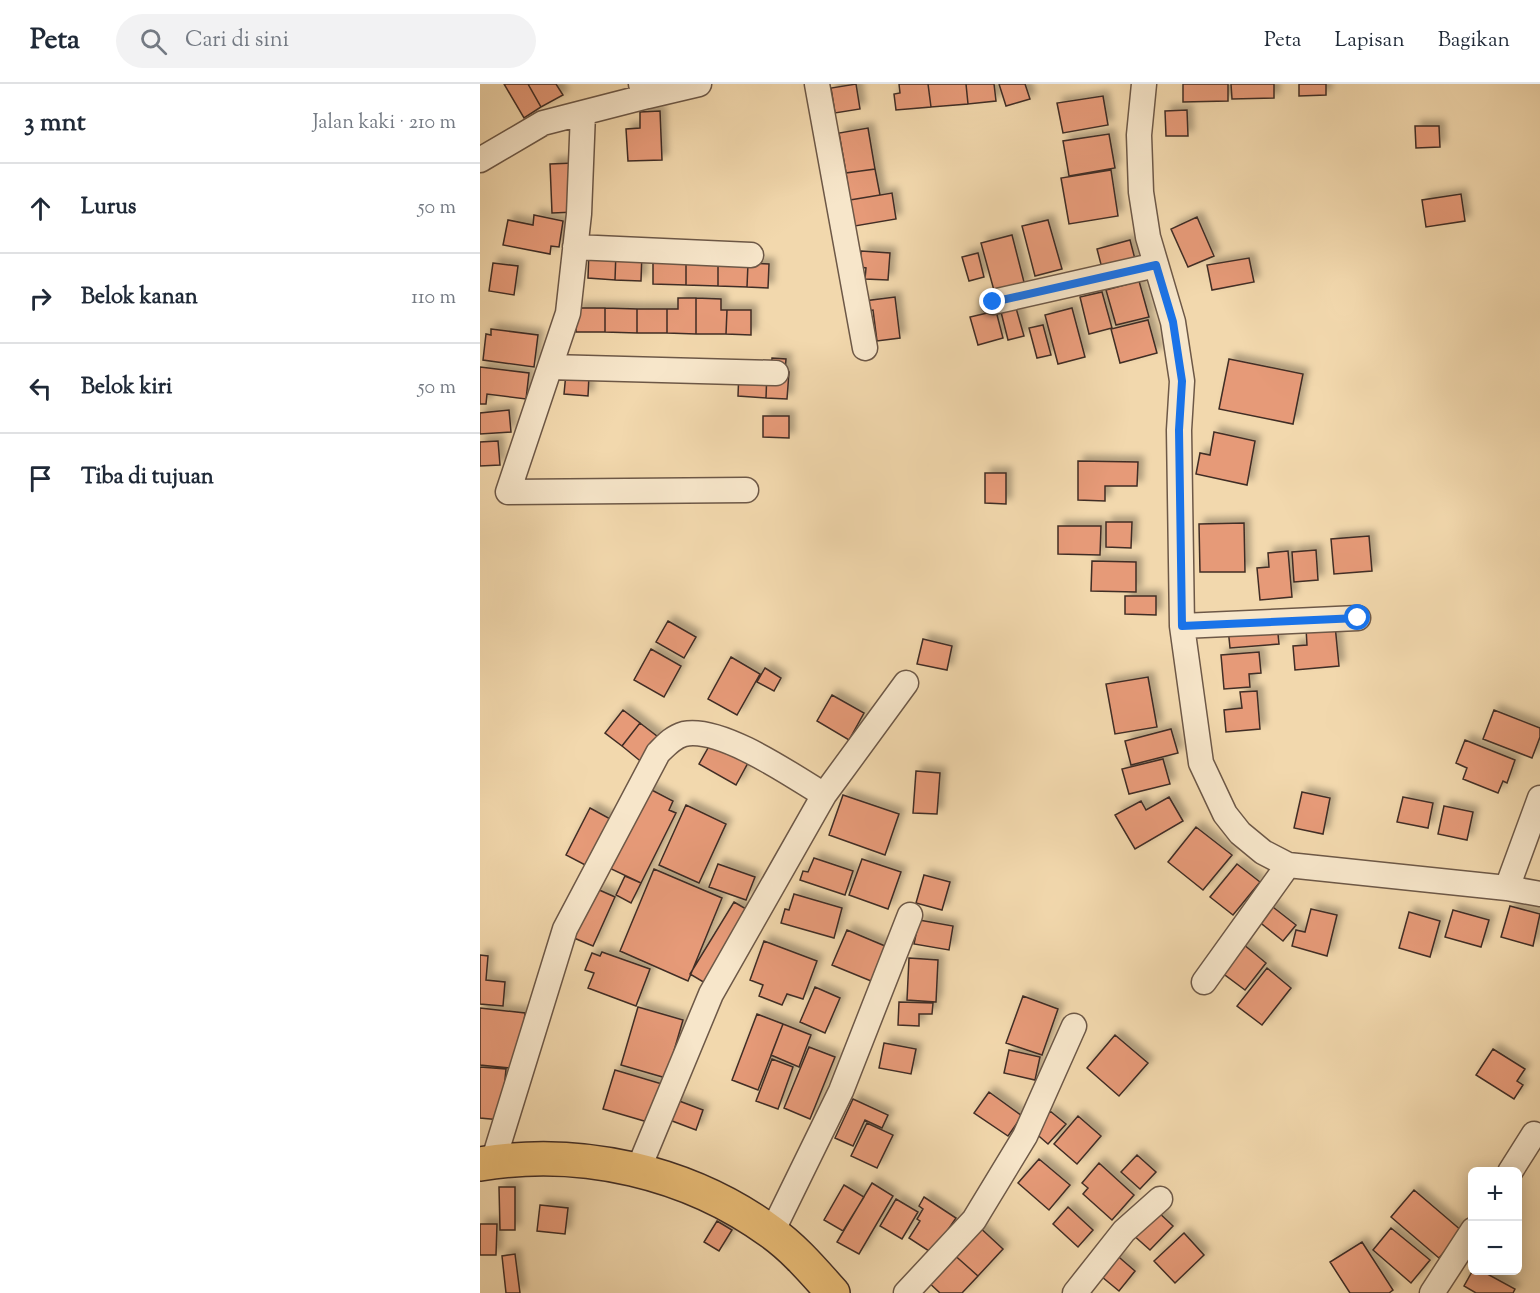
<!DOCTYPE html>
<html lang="id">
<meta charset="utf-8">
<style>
body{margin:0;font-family:"Sorts Mill Goudy",serif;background:#f2f2f3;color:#1f2937}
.controls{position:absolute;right:18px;bottom:18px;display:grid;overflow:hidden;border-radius:9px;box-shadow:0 3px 15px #0003}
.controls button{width:54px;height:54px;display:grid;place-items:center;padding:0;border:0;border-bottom:2px solid #e0e1e3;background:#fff;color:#1f2937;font:30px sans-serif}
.stop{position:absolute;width:18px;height:18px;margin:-14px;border:4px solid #1a73e8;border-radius:50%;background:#fff}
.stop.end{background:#1a73e8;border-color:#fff;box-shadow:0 2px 6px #0008}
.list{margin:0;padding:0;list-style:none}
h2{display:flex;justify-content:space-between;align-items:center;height:78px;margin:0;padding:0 24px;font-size:26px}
h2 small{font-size:20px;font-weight:400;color:#747a83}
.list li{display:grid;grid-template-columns:39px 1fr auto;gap:18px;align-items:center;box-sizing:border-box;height:90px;padding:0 24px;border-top:2px solid #e0e1e3}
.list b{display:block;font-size:22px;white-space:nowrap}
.list em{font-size:20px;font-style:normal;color:#747a83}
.icon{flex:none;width:33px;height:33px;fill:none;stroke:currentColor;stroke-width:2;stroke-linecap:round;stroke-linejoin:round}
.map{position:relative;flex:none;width:1060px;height:1209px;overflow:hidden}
header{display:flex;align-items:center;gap:36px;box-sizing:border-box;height:84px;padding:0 30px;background:#fff;border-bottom:2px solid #e0e1e3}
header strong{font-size:28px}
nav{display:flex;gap:33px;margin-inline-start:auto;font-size:21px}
.search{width:420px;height:54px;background:#f2f2f3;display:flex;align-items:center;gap:15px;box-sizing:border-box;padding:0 21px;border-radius:33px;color:#747a83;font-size:22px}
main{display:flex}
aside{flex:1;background:#fff}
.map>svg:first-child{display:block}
.building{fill:#e69a78;stroke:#412d25;stroke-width:1.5;filter:url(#shadow)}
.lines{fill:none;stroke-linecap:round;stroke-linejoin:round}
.minor-casing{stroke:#6d5847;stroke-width:27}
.trunk-casing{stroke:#412d25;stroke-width:36}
.minor{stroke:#f7e6ca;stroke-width:24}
.trunk{stroke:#e9bc76;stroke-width:33}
.route{stroke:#1a73e8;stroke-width:8}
</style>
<header>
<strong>Peta</strong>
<div class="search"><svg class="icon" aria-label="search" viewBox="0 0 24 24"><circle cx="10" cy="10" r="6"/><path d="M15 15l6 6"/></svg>Cari di sini</div>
<nav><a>Peta</a><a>Lapisan</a><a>Bagikan</a></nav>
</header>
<main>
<aside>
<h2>3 mnt<small>Jalan kaki · 210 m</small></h2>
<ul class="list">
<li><svg class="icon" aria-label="ahead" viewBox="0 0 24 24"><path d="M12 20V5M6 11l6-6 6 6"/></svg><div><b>Lurus</b></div><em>50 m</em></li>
<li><svg class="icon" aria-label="right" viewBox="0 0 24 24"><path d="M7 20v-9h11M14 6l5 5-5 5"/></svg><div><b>Belok kanan</b></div><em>110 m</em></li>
<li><svg class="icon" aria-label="left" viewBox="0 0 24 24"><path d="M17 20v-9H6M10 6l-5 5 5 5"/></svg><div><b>Belok kiri</b></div><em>50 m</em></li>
<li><svg class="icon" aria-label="arrive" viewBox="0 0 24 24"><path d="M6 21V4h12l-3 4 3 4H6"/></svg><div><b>Tiba di tujuan</b></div></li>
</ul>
</aside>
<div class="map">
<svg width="1060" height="1209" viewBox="0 0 1060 1209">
<defs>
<filter id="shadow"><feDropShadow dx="5.5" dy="-5.5" stdDeviation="3" flood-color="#0004"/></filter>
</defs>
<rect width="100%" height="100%" fill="#f2d8ad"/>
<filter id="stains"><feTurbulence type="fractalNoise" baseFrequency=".00333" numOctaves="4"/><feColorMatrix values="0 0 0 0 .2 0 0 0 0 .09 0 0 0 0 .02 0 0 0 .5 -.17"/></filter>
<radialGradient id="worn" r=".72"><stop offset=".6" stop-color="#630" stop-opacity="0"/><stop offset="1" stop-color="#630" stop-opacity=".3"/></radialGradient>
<!-- building -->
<path class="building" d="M24,0H48L61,23L44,34Z
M48,0H76L83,11L61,23Z
M376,0L380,25L355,29L351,4Z
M419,0H448L451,23L416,26L414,10L420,9Z
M448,0H486L488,20L451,23Z
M486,0H514L516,17L488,20Z
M519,0H545L550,15L526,22Z
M703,0H748V17L703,18Z
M751,0H794V14L752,15Z
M819,0H846V11L819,12Z
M623,12L628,41L583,49L577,19Z
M707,26L708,52H686L685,27Z
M180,27L182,76L148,77L146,45L160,44V28Z
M935,42H959L960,63L936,64Z
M388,44L395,85L366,89L359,49Z
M629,50L635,84L589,92L583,57Z
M94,79L96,128L72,129L70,80Z
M395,85L400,111L370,116L366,89Z
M631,86L638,132L589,140L581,94Z
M412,109L416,135L375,142L370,116Z
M981,110L985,137L946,143L942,116Z
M54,131L83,137L79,163L71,162L70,170L23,161L28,136L53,141Z
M717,133L734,172L708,183L691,145Z
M568,136L582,185L555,192L542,142Z
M532,151L545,202L515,210L501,159Z
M650,156L656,179L623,188L617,165Z
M109,166L136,167L135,196L108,194Z
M136,167L162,168L161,197L135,196Z
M381,167L410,169L408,196L385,195L386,184L380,183Z
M498,169L504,193L489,197L482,173Z
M769,174L774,198L732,206L727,181Z
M173,176L206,177V201L173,200Z
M206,177L238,178V202L206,201Z
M238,178L268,179L267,203L238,202Z
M13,179L38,182L34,211L9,207Z
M268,179L289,180L288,204L267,203Z
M659,197L669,233L636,241L626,206Z
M622,208L632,244L609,250L600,213Z
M415,213L420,254L397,257L393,226L386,227L384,217Z
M198,214H216V250L187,249V225H198Z
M216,214L241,215V226H247L246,250H216Z
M96,224H125V248H96Z
M125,224L157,225V249L125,248Z
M536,224L544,252L528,256L521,228Z
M592,224L605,273L578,280L565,231Z
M157,225H187V249H157Z
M247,226H271V251L246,250Z
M516,227L523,254L498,261L490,233Z
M668,236L677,269L640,279L631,245Z
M563,241L571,271L557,274L549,244Z
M11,245L58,251L54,283L3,276L6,250L11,251Z
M292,274L306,275L305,288H309L307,315L286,314L287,287H291Z
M749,275L823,290L813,340L739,325Z
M0,283L49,289L46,315L7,310L6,320H0Z
M259,286L287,287L286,314L258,312Z
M86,289L109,291L108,312L84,310Z
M29,326L31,348L0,350V329Z
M283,332H309V354L283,353Z
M734,348L775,357L767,401L716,390L720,369L730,371Z
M18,357L20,381L0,382V358Z
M598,377L658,378L657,402H625V417L598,416Z
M505,389H526V420L505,419Z
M626,438H652L651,464L626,463Z
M764,439L765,488H720L719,440Z
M578,442H621L620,471L578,470Z
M889,452L892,487L854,490L851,455Z
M836,466L838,496L814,498L812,468Z
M808,467L812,513L780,516L777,484L789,483L788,469Z
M612,477L656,478V508L611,507Z
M645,512H676V531L645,530Z
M188,537L216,553L204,574L176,558Z
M797,540L799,560L750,564L748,544Z
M855,541L859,582L815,586L813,562L827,561L826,544Z
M443,555L472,562L467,586L437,580Z
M171,565L201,582L184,613L154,596Z
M779,568L781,589L769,590L770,603L744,605L741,571Z
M251,573L280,590L257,631L228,615Z
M285,584L301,594L294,607L277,598Z
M668,593L677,643L635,650L626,600Z
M777,607L780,645L746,648L744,626L762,624L760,608Z
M352,611L384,629L369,656L337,637Z
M143,626L160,639L142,662L125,649Z
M1014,626L1060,644V653L1052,674L1003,655Z
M160,639L182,656L164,680L142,662Z
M691,645L698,669L651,681L645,657Z
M985,656L1035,676L1027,699L1023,697L1018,709L983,695L987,684L976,679Z
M232,657L269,677L256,701L219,680Z
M683,675L690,700L649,710L642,685Z
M436,687L460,689L457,730L433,729Z
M164,702L193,717L189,726L196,729L161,799L125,782Z
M822,708L850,714L843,750L814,744Z
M363,711L419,730L405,771L349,751Z
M689,713L703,737L655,765L635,731L661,717L666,726Z
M923,713L953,719L948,744L917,738Z
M206,721L246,740L219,799L179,781Z
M964,722L993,728L987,756L958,750Z
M110,724L134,737L109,783L86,771Z
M716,743L752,771L723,806L688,778Z
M334,774L373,787L365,811L320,796L323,787L328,788Z
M382,775L421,788L408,825L369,811Z
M238,780L275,793L266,816L229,803Z
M757,780L780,798L753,831L730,813Z
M174,785L242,814L208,897L140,867Z
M444,791L470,798L462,826L436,819Z
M145,792L161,799L151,819L136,811Z
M117,805L135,813L113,862L94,854Z
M314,810L362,824L354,854L301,839L305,825L309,826Z
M254,818L273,829L230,902L210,890Z
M789,820L816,841L803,857L777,836Z
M1030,822L1060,830L1053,862L1021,853Z
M831,825L857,831L847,872L812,862L816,846L825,848Z
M973,826L1009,836L1001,863L965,853Z
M929,828L960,837L950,873L919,864Z
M439,836L473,842L469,866L434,860Z
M367,846L405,862L391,897L352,881Z
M284,857L337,877L323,915L307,910L302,921L279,912L283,901L270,896Z
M763,860L786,879L765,906L741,888Z
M122,868L170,885L156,922L108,904L114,889L105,886L112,869L120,872Z
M0,871L8,872L6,896L25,898L23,922L0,920Z
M429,874L458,876L456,918L427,916Z
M787,884L811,904L782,941L757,922Z
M335,903L360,914L345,949L320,938Z
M543,912L578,925L562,971L526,959Z
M419,918L453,919L452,930H439V942L418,941Z
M158,923L203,936L186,994L141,981Z
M0,924L45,929L39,985L0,981Z
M277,930L303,940L278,1006L252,996Z
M303,940L331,951L319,983L291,971Z
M635,951L668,979L639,1012L607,984Z
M404,959L436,965L431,990L399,984Z
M329,963L355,973L330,1035L304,1024Z
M1013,965L1045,985L1037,997L1043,1001L1034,1015L996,991Z
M529,966L560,973L555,996L524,989Z
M292,975L313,983L298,1025L276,1017Z
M0,983L26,985L21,1036L0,1034Z
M135,986L182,1000L171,1039L123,1025Z
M509,1008L542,1032L528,1052L494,1029Z
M194,1015L223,1026L216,1046L187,1035Z
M373,1015L408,1031L402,1044L385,1036L373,1062L355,1054Z
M570,1027L586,1040L568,1060L553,1047Z
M598,1032L621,1052L597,1080L574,1060Z
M387,1039L413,1051L397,1084L371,1072Z
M657,1071L676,1088L660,1105L641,1088Z
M559,1075L590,1101L569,1126L538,1099Z
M619,1079L654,1111L632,1136L603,1110L608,1104L602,1099Z
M392,1099L413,1112L379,1170L357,1158Z
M364,1101L384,1113L363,1147L344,1136Z
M19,1103H35V1146H20Z
M934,1106L982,1147L959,1174L911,1133Z
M444,1113L476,1134L452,1169L429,1154L440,1137L437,1135L443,1125L439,1122Z
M416,1115L438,1128L422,1155L400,1142Z
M60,1121L88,1124L85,1150L57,1147Z
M588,1123L613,1146L598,1163L573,1140Z
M675,1125L693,1142L670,1166L652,1150Z
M237,1137L252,1146L239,1167L224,1158Z
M0,1140H17L16,1171H0Z
M496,1140L523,1165L498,1192L471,1168Z
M911,1144L950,1176L931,1199L893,1166Z
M704,1149L724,1171L695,1199L674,1177Z
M882,1158L913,1206L909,1209H870L850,1178Z
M471,1168L498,1192L482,1209H460L446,1196Z
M633,1168L655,1187L639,1207L616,1188Z
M35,1170L40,1209H26L22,1172Z
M993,1186H1000L1035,1205L1033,1209H996L984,1202Z"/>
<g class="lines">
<!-- minor casing -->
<g class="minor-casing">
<path id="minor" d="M161,0L168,12L219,0
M337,0L385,264
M664,0L659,51L661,108L668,153L693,238L702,297L699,346L702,542L721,679L745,730L760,749L783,768L808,781L1027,804L1060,810
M103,29L99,130L88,229L28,408L266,406
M0,76L63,39L168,12
M95,163L271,171
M513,218L676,181
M70,283L296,289
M702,542L878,534
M1027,804L1060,714
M724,898L808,781
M13,1078L85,845L178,669C186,661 193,653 204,650C241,642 313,692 344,711
M158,1086L231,910L344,711L426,599
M1030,1088L1054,1050
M292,1148L361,1007L430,831
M426,1209L494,1136L545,1052L594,942
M595,1209L644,1147L680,1115
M952,1209L993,1146"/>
</g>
<!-- trunk casing -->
<g class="trunk-casing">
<path id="trunk" d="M0,1080C101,1063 209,1088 291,1148C315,1165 334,1188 353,1209"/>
</g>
<!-- minor -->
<use href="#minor" class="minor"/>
<!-- trunk -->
<use href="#trunk" class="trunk"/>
</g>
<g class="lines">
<!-- route -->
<path class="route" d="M513,218L676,181L693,238L702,297L699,346L702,542L878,534"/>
</g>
<rect width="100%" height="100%" filter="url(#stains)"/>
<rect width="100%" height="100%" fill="url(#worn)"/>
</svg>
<div class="controls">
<button>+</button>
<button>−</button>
</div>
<div class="stop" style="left:878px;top:534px"></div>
<div class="stop end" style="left:513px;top:218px"></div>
</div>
</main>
